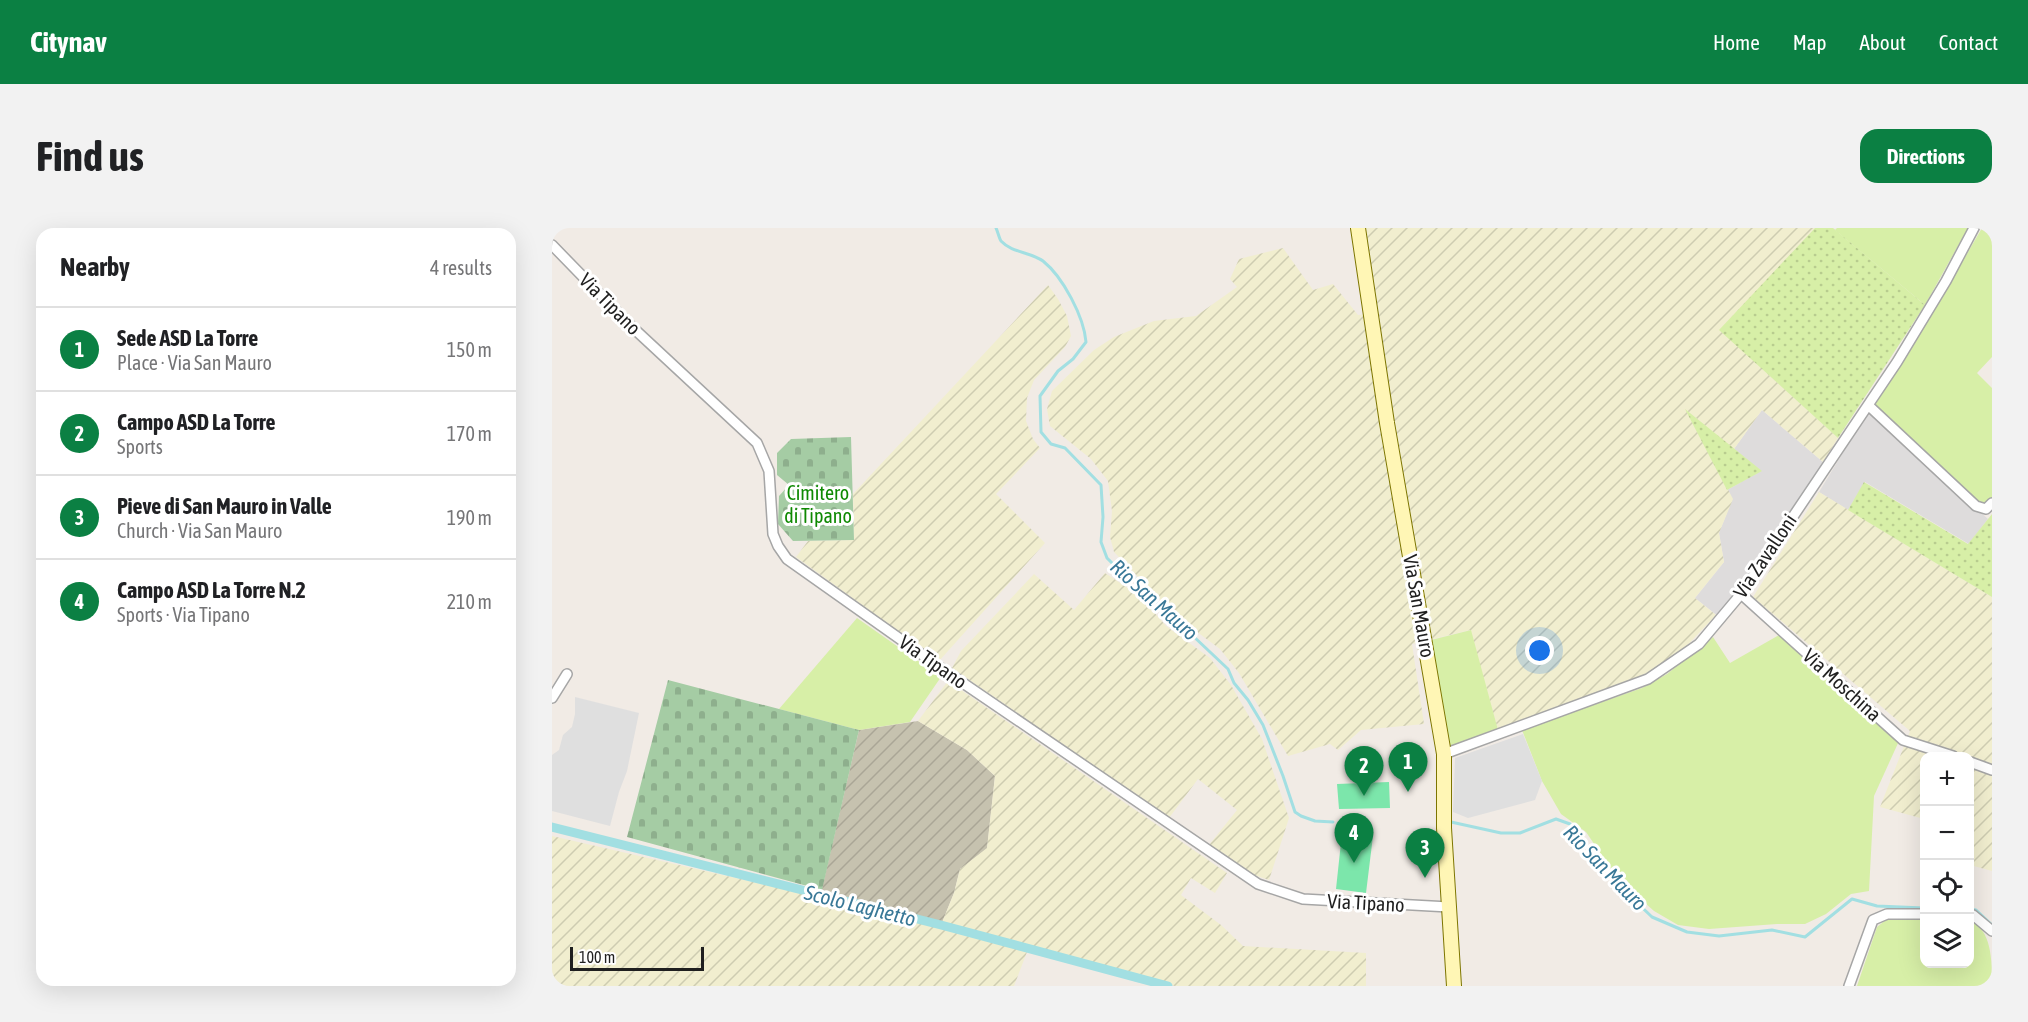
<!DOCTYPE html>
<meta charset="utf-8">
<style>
body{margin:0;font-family:"Asap Condensed",sans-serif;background:#f2f2f2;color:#202124}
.controls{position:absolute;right:18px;bottom:18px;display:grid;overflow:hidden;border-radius:12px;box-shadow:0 6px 24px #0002}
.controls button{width:54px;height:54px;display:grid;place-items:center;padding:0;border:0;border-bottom:2px solid #e0e0e0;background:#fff;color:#202124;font:30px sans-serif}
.scale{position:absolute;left:18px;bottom:15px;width:134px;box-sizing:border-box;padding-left:6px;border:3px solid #1f1f1f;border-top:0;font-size:16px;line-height:21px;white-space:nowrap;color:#1f1f1f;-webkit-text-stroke:4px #fff;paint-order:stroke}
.you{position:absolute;left:988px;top:423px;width:21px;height:21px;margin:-15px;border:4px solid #fff;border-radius:50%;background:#1a73e8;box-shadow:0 0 0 9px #1a73e833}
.badge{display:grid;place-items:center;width:39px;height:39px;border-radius:50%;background:#0b8043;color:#fff;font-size:20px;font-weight:700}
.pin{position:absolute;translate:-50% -50px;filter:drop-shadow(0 2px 3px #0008)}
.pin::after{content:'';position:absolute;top:32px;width:21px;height:18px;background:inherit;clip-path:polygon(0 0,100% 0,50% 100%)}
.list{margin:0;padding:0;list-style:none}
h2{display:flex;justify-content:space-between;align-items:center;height:78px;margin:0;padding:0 24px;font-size:26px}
h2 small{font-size:20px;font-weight:400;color:#757577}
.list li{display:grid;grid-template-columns:39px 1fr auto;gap:18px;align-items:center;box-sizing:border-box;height:84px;padding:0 24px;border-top:2px solid #e0e0e0}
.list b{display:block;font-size:22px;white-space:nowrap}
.list p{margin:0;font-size:20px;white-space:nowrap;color:#757577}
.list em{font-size:20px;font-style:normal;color:#757577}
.icon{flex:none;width:33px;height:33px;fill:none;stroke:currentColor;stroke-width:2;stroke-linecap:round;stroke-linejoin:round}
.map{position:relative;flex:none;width:1440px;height:758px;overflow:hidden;border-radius:18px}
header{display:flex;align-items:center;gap:36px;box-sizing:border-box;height:84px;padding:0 30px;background:#0b8043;color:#fff}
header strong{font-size:28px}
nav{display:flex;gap:33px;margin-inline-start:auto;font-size:21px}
.intro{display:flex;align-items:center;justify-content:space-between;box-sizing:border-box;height:144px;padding:0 36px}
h1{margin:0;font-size:42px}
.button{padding:15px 27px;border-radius:18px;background:#0b8043;color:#fff;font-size:21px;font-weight:700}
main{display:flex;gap:36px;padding:0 36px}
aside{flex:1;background:#fff;border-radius:18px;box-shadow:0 6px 24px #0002}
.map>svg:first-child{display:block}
.residential{fill:#dedcdc}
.construction{fill:url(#construction-furrows)}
.farmland{fill:url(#farmland-furrows)}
.grass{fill:#d7efa7}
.cemetery{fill:url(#cemetery-stones)}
.garden{fill:url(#garden-dots)}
.pitch{fill:#7ce6ab}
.parking{fill:#dfdfdf}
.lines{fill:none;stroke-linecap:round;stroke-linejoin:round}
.stream{stroke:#a2dfe2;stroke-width:3}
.canal{stroke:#a2dfe2;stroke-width:9}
.minor-casing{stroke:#a6a6a6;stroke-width:12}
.secondary-casing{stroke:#7d7500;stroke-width:16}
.minor{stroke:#fff;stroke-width:9}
.secondary{stroke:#fff6b5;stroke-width:14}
.labels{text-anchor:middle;stroke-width:6;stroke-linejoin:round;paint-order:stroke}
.street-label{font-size:20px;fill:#1f1f1f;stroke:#fff}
.park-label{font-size:20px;fill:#0e8902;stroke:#fff}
.water-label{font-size:21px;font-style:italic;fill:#397897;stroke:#fff}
</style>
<header>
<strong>Citynav</strong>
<nav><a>Home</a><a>Map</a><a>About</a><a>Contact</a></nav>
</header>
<div class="intro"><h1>Find us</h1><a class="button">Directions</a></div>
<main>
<aside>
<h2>Nearby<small>4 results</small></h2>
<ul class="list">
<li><span class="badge">1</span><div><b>Sede ASD La Torre</b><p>Place · Via San Mauro</p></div><em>150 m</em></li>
<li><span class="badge">2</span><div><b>Campo ASD La Torre</b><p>Sports</p></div><em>170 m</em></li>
<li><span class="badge">3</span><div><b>Pieve di San Mauro in Valle</b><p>Church · Via San Mauro</p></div><em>190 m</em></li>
<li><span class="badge">4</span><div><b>Campo ASD La Torre N.2</b><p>Sports · Via Tipano</p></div><em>210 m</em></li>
</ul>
</aside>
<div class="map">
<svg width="1440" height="758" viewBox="0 0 1440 758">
<defs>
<pattern id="construction-furrows" width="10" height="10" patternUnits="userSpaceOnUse" patternTransform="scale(1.5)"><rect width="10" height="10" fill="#c6c2af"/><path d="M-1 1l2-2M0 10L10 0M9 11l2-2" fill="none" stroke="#aaa696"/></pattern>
<pattern id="farmland-furrows" width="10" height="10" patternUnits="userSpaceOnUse" patternTransform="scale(1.5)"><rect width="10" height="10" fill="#f1eecf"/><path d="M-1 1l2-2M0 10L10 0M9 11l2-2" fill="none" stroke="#ceccb1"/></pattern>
<pattern id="cemetery-stones" width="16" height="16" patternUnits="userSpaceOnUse" patternTransform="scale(1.5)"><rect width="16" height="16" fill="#a5cca4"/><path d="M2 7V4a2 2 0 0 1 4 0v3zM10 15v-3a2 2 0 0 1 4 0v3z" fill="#8eaf8d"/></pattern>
<pattern id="garden-dots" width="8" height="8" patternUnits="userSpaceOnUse" patternTransform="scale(1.5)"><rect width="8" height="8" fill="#d7efa7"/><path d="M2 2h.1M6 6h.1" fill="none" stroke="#b8cc8f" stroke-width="1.8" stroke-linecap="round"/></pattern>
</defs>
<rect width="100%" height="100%" fill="#f1ebe5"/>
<!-- residential -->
<path class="residential" d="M1210,182L1271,234L1190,360L1167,389L1143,370L1172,334L1167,305L1180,272L1175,262L1209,243L1182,221Z
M1317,182L1436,291L1417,316L1313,254L1296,282L1267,264Z"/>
<!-- construction -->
<path class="construction" d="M366,493L415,522L443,548L435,621L408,641L402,665L389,697L268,669L307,502Z"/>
<!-- farmland -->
<path class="farmland" d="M811,0H1263L1168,102L1286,210L1271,234L1210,182L1182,221L1134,182L1181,271L1167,305L1172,334L1143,370L1164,387L1129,424L1091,449L946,502L918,402L860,416L872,496L809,502L786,522L778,516L736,528L687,445L668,421L625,389L562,324L558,309L560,283L556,253L539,231L498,198L495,181L500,163L542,122L562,109L602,93L644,88L685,59L678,51L687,31L731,20L761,62L781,56L806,87L824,85Z
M496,57L506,71L515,88L519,108L513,119L482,152L475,170L474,193L481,211L488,220L444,266L493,315L387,433L244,329L256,313L302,312L301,266Z
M1267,264L1440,369V643L1418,637V528H1372V591L1328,579L1358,503L1201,369Z
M553,345L588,368L614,398L658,430L679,457L710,511L737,590L717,652L699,646L657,617L685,582L646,551L617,590L400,440L409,423L482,346L522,382Z
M396,453L675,645L663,665L639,650L629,667L669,697L691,718L814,725V758H623L475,724L462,758H0V608L389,697L402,665L408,641L435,620L443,548L415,522L366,493Z"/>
<!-- grass -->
<path class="grass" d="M1285,0H1416L1373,77L1283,2Z
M1430,0L1440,9V129L1425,145L1440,160V272L1433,279L1320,178L1374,96Z
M305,390L389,449L358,494L307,502L227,481Z
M919,402L946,502L895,519L879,412Z
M1229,406L1347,513L1322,568L1317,663L1299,666L1274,686L1253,696H1225L1157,701L1126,697L1102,683L1066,651L1034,604L1009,586L990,553L970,502L1090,460L1115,446L1161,409L1178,435Z
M1372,690V736H1418V693C1440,702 1440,732 1440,758H1305L1325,699L1335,691Z"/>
<!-- cemetery -->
<path class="cemetery" d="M299,209L302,312L241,313L226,296L227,268L237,257L225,247V225L239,211Z
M116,452L307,502L270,662L75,609Z"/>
<!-- garden -->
<path class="garden" d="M1263,0H1281L1373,77L1286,210L1167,102Z
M1133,181L1210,243L1175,262Z
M1312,254L1416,316L1440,286V369L1296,282Z"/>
<!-- pitch -->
<path class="pitch" d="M837,554L838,580L787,581L785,556Z
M790,605L821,608L814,665L784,661Z"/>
<!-- parking -->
<path class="parking" d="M23,469L87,485L75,543L67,564L58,598L0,583V527L7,522L11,507L20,499L23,486Z
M971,506L990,553L983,572L916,590L901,584L903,530Z"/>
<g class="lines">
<!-- stream -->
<path class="stream" d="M444,0C446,4 447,10 449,13C460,25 479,24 491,33C511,49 532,89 534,114L521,131L506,143L488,168L489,204L499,216L513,220L549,257L551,289L549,314L555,330L564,339L580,347L625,398L640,407L676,441L682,455L696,472L711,497L731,548L743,584L749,588L763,593L781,594
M899,594L949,605H968L1004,591L1018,596L1053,644L1100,689L1135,704L1167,708L1220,702L1253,709L1300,671L1325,678L1372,680
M1418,681L1424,682L1440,697"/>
<!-- canal -->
<path class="canal" d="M0,599L389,697L616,758"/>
<!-- minor casing -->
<g class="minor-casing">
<path id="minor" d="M0,17L78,97L205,215L217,243L221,306L226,318L235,331L389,440L706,656L751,671L897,679
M1316,177L1424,278L1434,281L1440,275
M1189,366L1351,512L1401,528
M0,470L15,446
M892,526L1096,451L1147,416L1189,366L1345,134L1394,53L1422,0
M1418,534L1440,542
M1418,687H1421L1440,703
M1297,758L1321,692L1335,686H1372"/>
</g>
<!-- secondary casing -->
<g class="secondary-casing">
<path id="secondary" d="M806,0L835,195L892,526V600L902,758"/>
</g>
<!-- minor -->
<use href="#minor" class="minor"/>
<!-- secondary -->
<use href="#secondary" class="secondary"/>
</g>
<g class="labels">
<!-- street labels -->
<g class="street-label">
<text transform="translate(58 76) rotate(45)" y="7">Via Tipano</text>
<text transform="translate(1213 328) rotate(-56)" y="7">Via Zavalloni</text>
<text transform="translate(867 378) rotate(80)" y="7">Via San Mauro</text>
<text transform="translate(381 434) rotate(35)" y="7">Via Tipano</text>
<text transform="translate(1290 457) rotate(42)" y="7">Via Moschina</text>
<text transform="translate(814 675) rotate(3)" y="7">Via Tipano</text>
</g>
<!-- park labels -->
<g class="park-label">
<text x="266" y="272">Cimitero<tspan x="266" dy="23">di Tipano</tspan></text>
</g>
<!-- water labels -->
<g class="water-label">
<text transform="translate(602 372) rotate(42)" y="7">Rio San Mauro</text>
<text transform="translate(1053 640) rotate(46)" y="7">Rio San Mauro</text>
<text transform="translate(308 678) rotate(14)" y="7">Scolo Laghetto</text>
</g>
</g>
</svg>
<div class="controls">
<button>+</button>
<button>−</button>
<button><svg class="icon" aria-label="locate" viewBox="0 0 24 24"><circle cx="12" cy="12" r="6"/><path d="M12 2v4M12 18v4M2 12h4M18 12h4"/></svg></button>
<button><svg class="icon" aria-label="layers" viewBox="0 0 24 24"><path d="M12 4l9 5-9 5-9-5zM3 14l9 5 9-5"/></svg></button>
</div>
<div class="scale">100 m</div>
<div class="you"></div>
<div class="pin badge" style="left:856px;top:564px">1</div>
<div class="pin badge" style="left:812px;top:568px">2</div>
<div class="pin badge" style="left:873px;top:650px">3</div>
<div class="pin badge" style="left:802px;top:635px">4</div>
</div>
</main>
